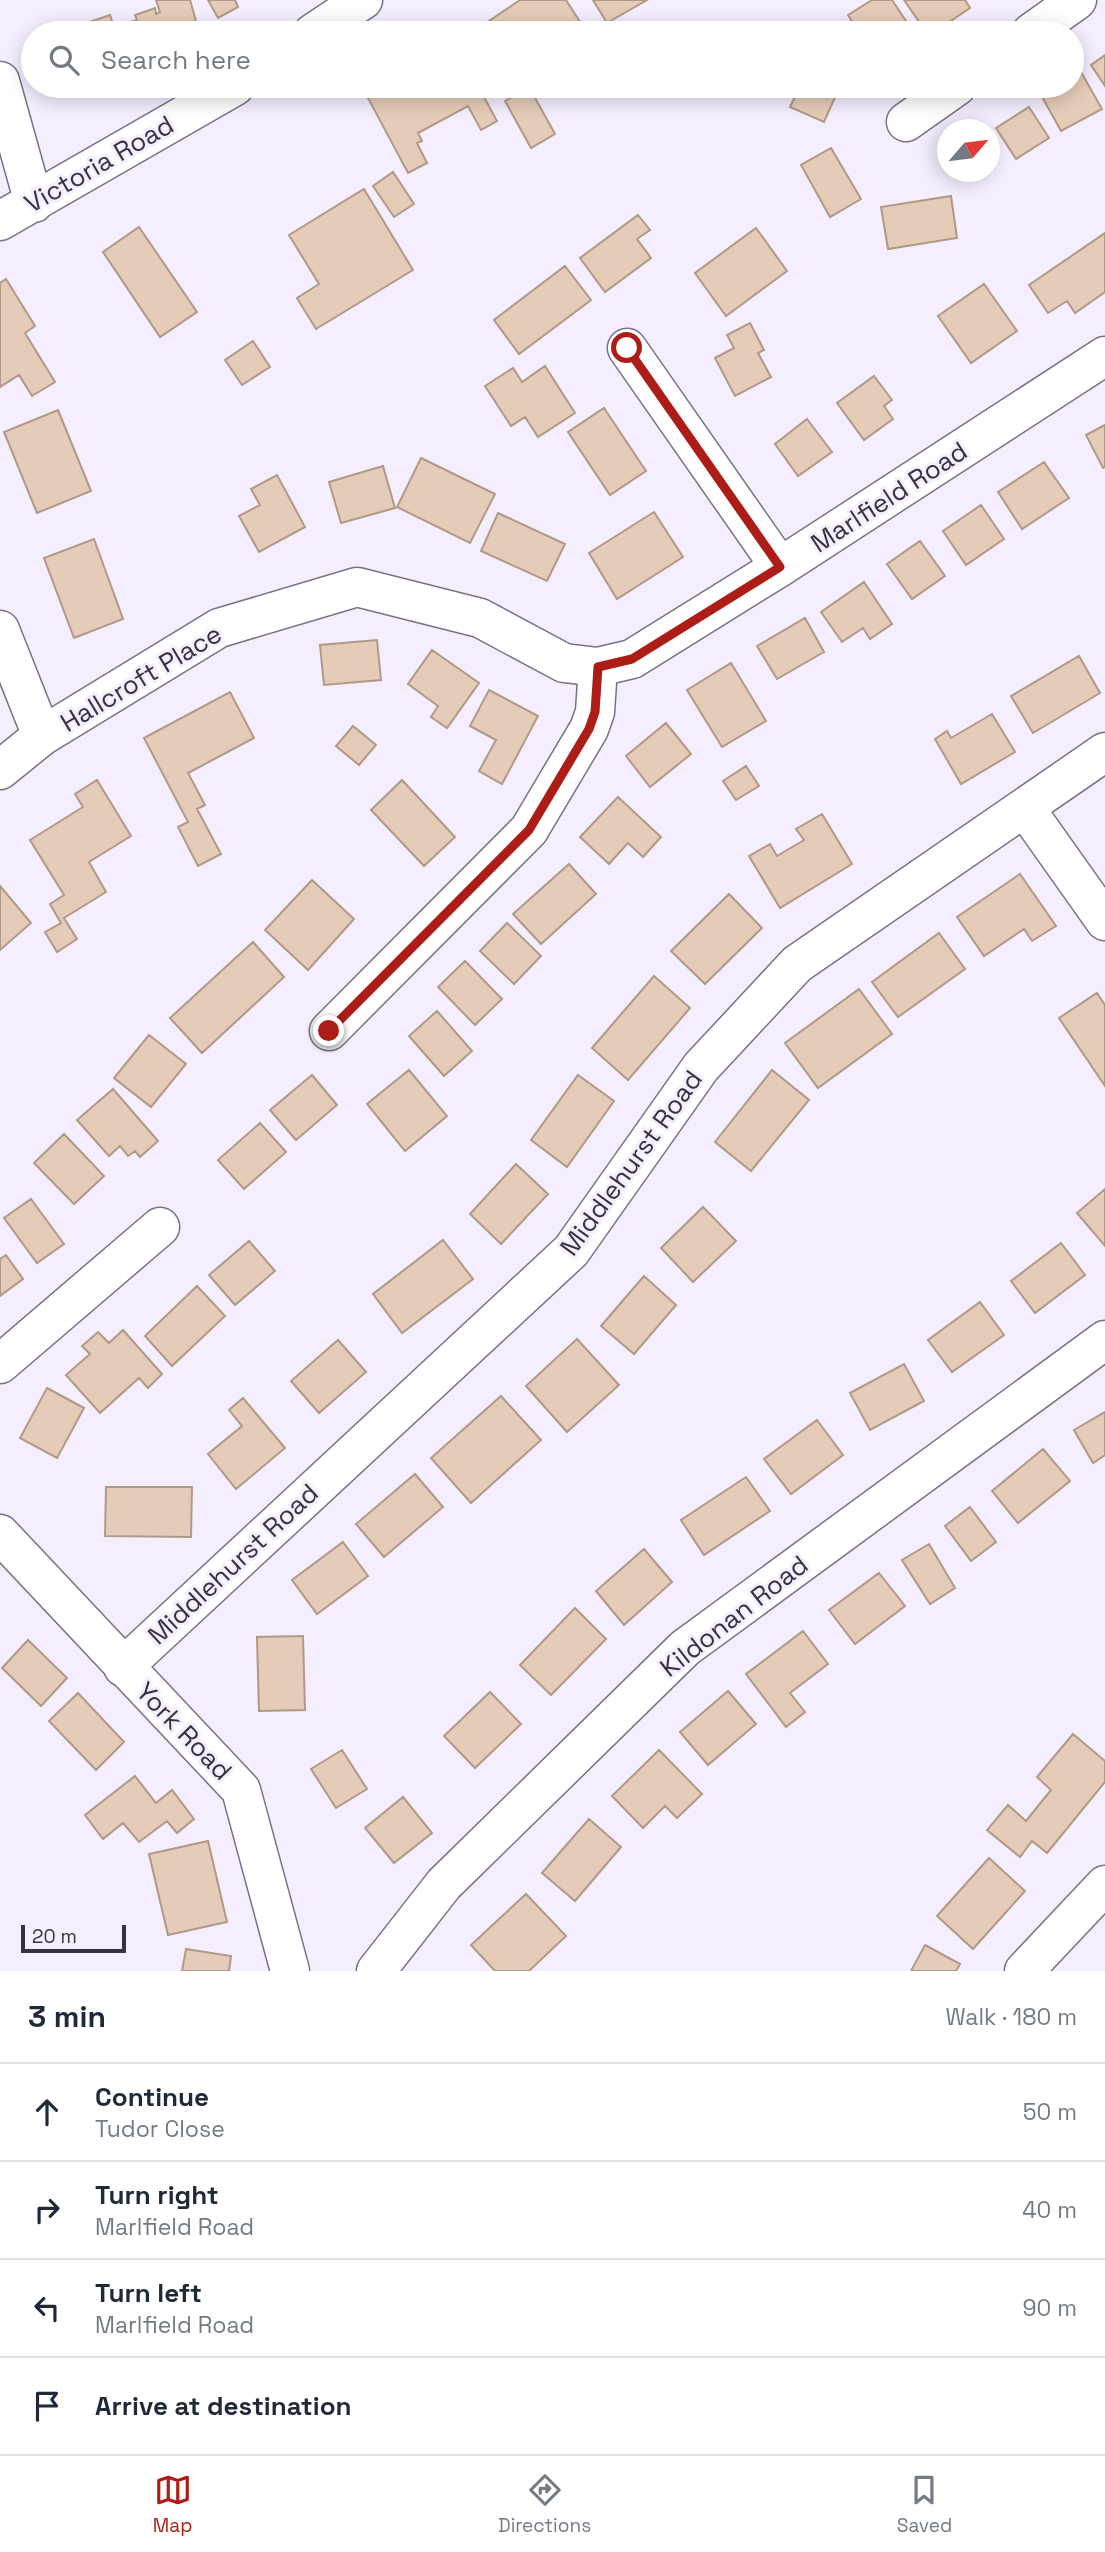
<!DOCTYPE html>
<meta charset="utf-8">
<style>
body{margin:0;font-family:"Space Grotesk",sans-serif;background:#f6f6f7;color:#1f2937}
.compass{position:absolute;left:937px;top:119px;width:63px;height:63px;border-radius:50%;background:#fff;box-shadow:0 4px 18px #0003;rotate:62deg}
.scale{position:absolute;left:21px;bottom:18px;width:105px;box-sizing:border-box;padding-left:7px;border:4px solid #37323d;border-top:0;font-size:19px;line-height:24px;white-space:nowrap;color:#37323d;-webkit-text-stroke:5px #f4eefe;paint-order:stroke}
.stop{position:absolute;width:21px;height:21px;margin:-16px;border:5px solid #ad1c17;border-radius:50%;background:#fff}
.stop.end{background:#ad1c17;border-color:#fff;box-shadow:0 2px 7px #0008}
.list{margin:0;padding:0;list-style:none}
h2{display:flex;justify-content:space-between;align-items:center;height:91px;margin:0;padding:0 28px;font-size:30px}
h2 small{font-size:23px;font-weight:400;color:#747a83}
.list li{display:grid;grid-template-columns:46px 1fr auto;gap:21px;align-items:center;box-sizing:border-box;height:98px;padding:0 28px;border-top:2px solid #e0e1e3}
.list b{display:block;font-size:26px;white-space:nowrap}
.list p{margin:0;font-size:23px;white-space:nowrap;color:#747a83}
.list em{font-size:23px;font-style:normal;color:#747a83}
.icon{flex:none;width:38px;height:38px;fill:none;stroke:currentColor;stroke-width:2;stroke-linecap:round;stroke-linejoin:round}
.map{position:relative;flex:none;width:1105px;height:1971px;overflow:hidden}
.search{position:absolute;background:#fff;box-shadow:0 4px 18px #0003;left:21px;right:21px;top:21px;height:77px;display:flex;align-items:center;gap:18px;box-sizing:border-box;padding:0 24px;border-radius:38px;color:#747a83;font-size:26px}
.sheet{height:483px;background:#fff}
nav{display:flex;justify-content:space-around;align-items:center;box-sizing:border-box;height:98px;border-top:2px solid #e0e1e3;background:#fff;font-size:19px;color:#747a83}
nav a{display:grid;justify-items:center;gap:4px}
nav .on{color:#ad1c17}
.map>svg:first-child{display:block}
.building{fill:#e5ccb8;stroke:#b09986;stroke-width:2}
.lines{fill:none;stroke-linecap:round;stroke-linejoin:round}
.minor-casing{stroke:#7a7088;stroke-width:41}
.minor{stroke:#fff;stroke-width:38}
.route{stroke:#ad1c17;stroke-width:9}
.labels{text-anchor:middle;stroke-width:6;stroke-linejoin:round;paint-order:stroke}
.street-label{font-size:26px;fill:#37323d;stroke:#f4eefe}
</style>
<div class="map">
<svg width="1105" height="1971" viewBox="0 0 1105 1971">
<rect width="100%" height="100%" fill="#f4eefe"/>
<!-- building -->
<path class="building" d="M156,0H190L196,21L178,26L180,33H57L110,15L114,27L137,20L135,15L155,8L156,14L160,12Z
M208,0H235L238,7L218,18Z
M520,0H566L582,25L570,33H493L486,23Z
M593,0H647L607,23Z
M872,0H892L914,33H859L848,15Z
M904,0H965L970,8L933,33H927Z
M1105,55V86L1091,65Z
M1081,72L1102,109L1061,131L1041,95L1057,86H1072V78Z
M386,86H478L497,121L481,130L468,106L418,133L422,141L417,143L427,163L408,173L367,96Z
M800,86H840L824,122L790,107Z
M529,87L555,134L531,148L505,101Z
M1029,107L1049,138L1016,159L996,128Z
M831,148L861,199L830,217L801,165Z
M393,172L414,204L394,217L373,186Z
M364,189L413,270L316,329L297,298L319,284L289,235Z
M951,196L957,238L888,249L881,207Z
M638,215L650,230L637,239L651,258L605,292L580,258Z
M139,227L197,312L160,337L103,252Z
M756,228L787,271L726,316L695,273Z
M1105,233V292L1075,313L1067,301L1048,313L1029,285Z
M565,266L591,300L519,354L494,320Z
M6,279L35,326L25,333L55,382L32,396L19,375L0,387V283Z
M984,284L1017,331L971,363L938,316Z
M750,323L764,350L758,353L771,377L735,396L715,358L734,348L727,335Z
M253,341L270,367L242,385L225,360Z
M545,366L575,413L538,437L525,417L511,426L485,386L513,368L522,382Z
M874,376L892,400L884,406L893,419L864,440L837,403Z
M604,408L646,471L610,495L568,432Z
M58,410L91,491L37,513L4,432Z
M807,419L832,452L798,476L775,444Z
M1105,425V467L1103,468L1086,435Z
M421,458L495,494L470,543L397,507Z
M1044,462L1069,498L1022,529L998,492Z
M383,466L395,508L341,523L329,482Z
M277,475L305,527L259,552L239,516L260,505L251,489Z
M981,505L1004,539L966,565L943,531Z
M654,512L683,557L617,599L589,553Z
M498,513L565,544L547,581L481,551Z
M94,539L123,619L74,638L44,558Z
M920,541L945,576L912,599L887,564Z
M864,582L892,624L870,639L863,628L842,642L821,612Z
M805,618L824,652L777,679L757,646Z
M377,640L381,680L324,685L320,645Z
M432,650L479,683L447,728L431,717L438,706L408,684Z
M1079,656L1100,693L1033,733L1011,696Z
M731,663L766,721L722,747L687,690Z
M489,690L538,716L502,784L479,771L496,740L470,726Z
M230,692L254,738L188,773L205,805L197,809L221,854L198,866L178,827L188,822L144,738Z
M992,714L1015,752L961,784L935,739L947,731L951,738Z
M666,723L691,754L650,787L626,756Z
M353,726L376,745L359,765L336,746Z
M746,766L759,786L736,800L723,781Z
M97,780L131,836L89,862L106,892L64,918L77,939L57,952L45,932L61,923L50,904L64,895L30,840L83,807L75,794Z
M402,780L455,837L424,866L371,810Z
M618,797L661,837L643,857L628,843L609,864L580,837Z
M822,814L852,864L780,908L749,856L770,844L777,856L804,840L796,829Z
M569,864L596,894L541,944L513,914Z
M1020,874L1056,926L1032,941L1024,929L984,956L957,917Z
M312,880L354,919L308,970L265,930Z
M0,886L31,923L0,950Z
M729,894L762,928L705,984L671,951Z
M507,923L541,956L514,984L480,951Z
M939,933L965,969L898,1017L872,982Z
M253,942L284,977L202,1053L170,1018Z
M465,961L502,999L475,1025L438,987Z
M654,976L690,1008L628,1080L592,1048Z
M859,989L892,1034L818,1088L785,1043Z
M1097,993L1105,1005V1086L1059,1018Z
M437,1011L472,1051L444,1076L409,1036Z
M149,1035L186,1064L151,1107L114,1078Z
M409,1070L447,1116L405,1151L367,1104Z
M772,1070L809,1100L751,1171L715,1142Z
M312,1075L337,1105L296,1140L270,1110Z
M578,1075L614,1101L567,1167L531,1140Z
M113,1089L158,1141L140,1157L135,1151L128,1156L120,1146L109,1156L77,1120Z
M260,1123L286,1152L244,1189L218,1160Z
M64,1134L104,1176L74,1204L34,1163Z
M516,1164L548,1194L501,1244L470,1214Z
M1105,1189V1246L1077,1213Z
M31,1199L64,1244L37,1263L4,1218Z
M703,1207L736,1241L693,1282L661,1248Z
M443,1240L473,1279L402,1333L373,1294Z
M249,1241L275,1271L235,1305L209,1275Z
M1061,1243L1085,1275L1035,1313L1011,1281Z
M6,1255L23,1279L0,1296V1259Z
M644,1276L676,1305L634,1354L601,1326Z
M197,1286L225,1316L172,1366L145,1336Z
M980,1302L1004,1335L952,1372L928,1340Z
M123,1330L162,1374L148,1388L139,1378L100,1413L66,1375L90,1354L82,1346L98,1332L109,1343Z
M577,1339L619,1385L567,1432L526,1386Z
M338,1340L366,1372L319,1413L291,1381Z
M904,1364L924,1401L870,1430L850,1393Z
M47,1388L84,1408L57,1458L20,1438Z
M501,1396L541,1440L471,1503L431,1458Z
M243,1398L285,1448L236,1489L208,1454L242,1426L229,1410Z
M1105,1412V1455L1093,1463L1074,1430Z
M817,1420L843,1455L791,1494L764,1459Z
M1043,1449L1070,1481L1018,1523L992,1491Z
M415,1474L443,1507L384,1557L356,1524Z
M746,1477L770,1511L704,1555L681,1520Z
M106,1487H192L191,1537L105,1536Z
M970,1507L996,1542L971,1561L945,1526Z
M343,1542L368,1576L317,1614L292,1580Z
M929,1544L955,1588L930,1604L902,1560Z
M644,1549L672,1582L624,1625L596,1591Z
M879,1573L905,1606L855,1644L829,1610Z
M575,1608L606,1639L551,1695L520,1665Z
M803,1631L828,1664L790,1693L805,1712L786,1727L746,1674Z
M303,1636L305,1710L259,1711L257,1637Z
M28,1640L67,1678L41,1706L2,1668Z
M728,1691L756,1724L708,1765L680,1732Z
M490,1692L521,1724L475,1768L444,1736Z
M78,1693L124,1742L96,1770L49,1721Z
M1073,1734L1105,1761V1782L1047,1853L1032,1841L1020,1857L987,1830L1008,1805L1026,1821L1051,1790L1037,1777Z
M342,1750L367,1789L336,1808L311,1769Z
M659,1750L702,1794L677,1818L665,1806L643,1828L612,1796Z
M135,1776L156,1803L172,1790L194,1819L177,1833L167,1821L139,1842L123,1823L103,1839L85,1815Z
M403,1797L432,1833L394,1863L365,1828Z
M589,1819L621,1847L575,1901L542,1873Z
M208,1841L227,1922L168,1935L149,1854Z
M989,1858L1025,1891L973,1949L937,1916Z
M526,1894L566,1936L529,1971H495L471,1945Z
M925,1945L960,1964L956,1971H911Z
M186,1949L231,1956L229,1971H182Z"/>
<g class="lines">
<!-- minor casing -->
<g class="minor-casing">
<path id="minor" d="M313,33L363,0
M1031,33L1077,0
M0,81L34,203
M906,122L957,86
M0,221L235,86
M627,348L780,567
M0,630L42,736L0,770
M42,736L219,628L357,587L480,618L564,663L598,667
M1025,808L1105,921
M329,1031L529,830L589,729L595,712L598,667L632,659L780,567L1105,356
M0,1364L160,1227
M0,1534L241,1790L290,1971
M123,1667L571,1251L701,1067L797,964L1105,752
M376,1971L444,1884L685,1648L1105,1340
M1024,1971L1105,1885"/>
</g>
<!-- minor -->
<use href="#minor" class="minor"/>
</g>
<g class="lines">
<!-- route -->
<path class="route" d="M329,1031L529,830L589,729L595,712L598,667L632,659L780,567L627,348"/>
</g>
<g class="labels">
<!-- street labels -->
<g class="street-label">
<text transform="translate(99 164) rotate(-30)" y="9">Victoria Road</text>
<text transform="translate(889 497) rotate(-33)" y="9">Marlfield Road</text>
<text transform="translate(141 678) rotate(-31)" y="9">Hallcroft Place</text>
<text transform="translate(631 1163) rotate(-54)" y="9">Middlehurst Road</text>
<text transform="translate(233 1564) rotate(-43)" y="9">Middlehurst Road</text>
<text transform="translate(734 1616) rotate(-38)" y="9">Kildonan Road</text>
<text transform="translate(184 1731) rotate(46)" y="9">York Road</text>
</g>
</g>
</svg>
<svg class="compass" viewBox="-18 -18 36 36"><path d="M0-13l5 13h-10z" fill="#e53935"/><path d="M0 13l5-13h-10z" fill="#747a83"/></svg>
<div class="scale">20 m</div>
<div class="stop" style="left:627px;top:348px"></div>
<div class="stop end" style="left:329px;top:1031px"></div>
<div class="search"><svg class="icon" aria-label="search" viewBox="0 0 24 24"><circle cx="10" cy="10" r="6"/><path d="M15 15l6 6"/></svg>Search here</div>
</div>
<section class="sheet">
<h2>3 min<small>Walk · 180 m</small></h2>
<ul class="list">
<li><svg class="icon" aria-label="ahead" viewBox="0 0 24 24"><path d="M12 20V5M6 11l6-6 6 6"/></svg><div><b>Continue</b><p>Tudor Close</p></div><em>50 m</em></li>
<li><svg class="icon" aria-label="right" viewBox="0 0 24 24"><path d="M7 20v-9h11M14 6l5 5-5 5"/></svg><div><b>Turn right</b><p>Marlfield Road</p></div><em>40 m</em></li>
<li><svg class="icon" aria-label="left" viewBox="0 0 24 24"><path d="M17 20v-9H6M10 6l-5 5 5 5"/></svg><div><b>Turn left</b><p>Marlfield Road</p></div><em>90 m</em></li>
<li><svg class="icon" aria-label="arrive" viewBox="0 0 24 24"><path d="M6 21V4h12l-3 4 3 4H6"/></svg><div><b>Arrive at destination</b></div></li>
</ul>
</section>
<nav>
<a class="on"><svg class="icon" aria-label="map" viewBox="0 0 24 24"><path d="M3 6l6-2 6 2 6-2v14l-6 2-6-2-6 2zM9 4v14M15 6v14"/></svg>Map</a>
<a><svg class="icon" aria-label="directions" viewBox="0 0 24 24"><path d="M12 3l9 9-9 9-9-9zM9 14v-3h6M13 9l2 2-2 2"/></svg>Directions</a>
<a><svg class="icon" aria-label="saved" viewBox="0 0 24 24"><path d="M7 4h10v16l-5-4-5 4z"/></svg>Saved</a>
</nav>
